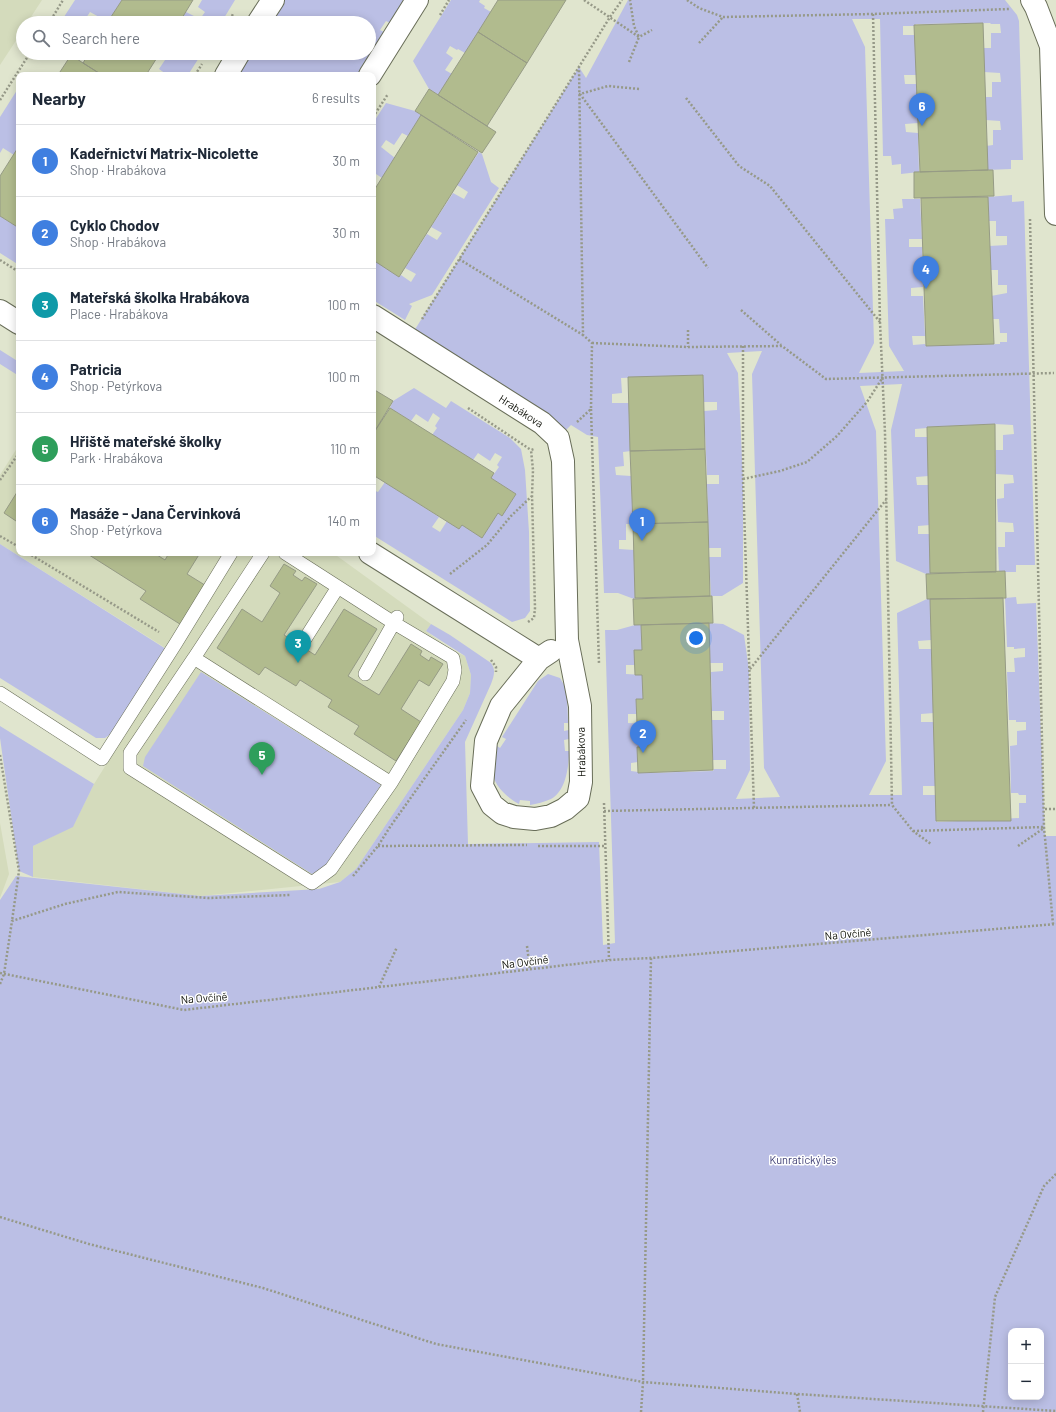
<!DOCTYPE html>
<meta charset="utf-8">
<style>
body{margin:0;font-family:Barlow,sans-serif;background:#f2f2f3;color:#1f2937}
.controls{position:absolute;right:12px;bottom:12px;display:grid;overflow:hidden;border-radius:8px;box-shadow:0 2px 10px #0003}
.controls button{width:36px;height:36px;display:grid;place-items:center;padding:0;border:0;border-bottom:1px solid #e0e1e3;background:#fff;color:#1f2937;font:20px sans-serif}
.you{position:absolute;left:696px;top:638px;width:14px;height:14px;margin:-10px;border:3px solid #fff;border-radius:50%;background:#1a73e8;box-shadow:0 0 0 6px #1a73e833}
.badge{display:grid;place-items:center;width:26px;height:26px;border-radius:50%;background:#db2777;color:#fff;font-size:13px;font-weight:700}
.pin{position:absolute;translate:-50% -33px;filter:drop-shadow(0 1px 2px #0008)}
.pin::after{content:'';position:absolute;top:21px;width:14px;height:12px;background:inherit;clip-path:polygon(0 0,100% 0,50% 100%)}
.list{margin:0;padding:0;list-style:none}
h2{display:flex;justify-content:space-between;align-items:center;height:52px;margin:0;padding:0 16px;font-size:17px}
h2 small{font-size:13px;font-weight:400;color:#747a83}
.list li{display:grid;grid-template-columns:26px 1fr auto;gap:12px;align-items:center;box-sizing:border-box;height:72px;padding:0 16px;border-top:1px solid #e0e1e3}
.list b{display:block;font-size:15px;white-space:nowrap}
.list p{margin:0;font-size:13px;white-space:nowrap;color:#747a83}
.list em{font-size:13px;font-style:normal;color:#747a83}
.icon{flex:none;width:22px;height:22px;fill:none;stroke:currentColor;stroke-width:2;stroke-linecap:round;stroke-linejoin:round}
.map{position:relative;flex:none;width:1056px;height:1412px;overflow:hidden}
.search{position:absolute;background:#fff;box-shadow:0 2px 10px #0003;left:16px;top:16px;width:360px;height:44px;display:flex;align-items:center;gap:10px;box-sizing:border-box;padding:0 14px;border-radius:22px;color:#747a83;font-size:15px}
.panel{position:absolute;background:#fff;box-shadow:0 2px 10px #0003;left:16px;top:72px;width:360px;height:484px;border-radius:8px}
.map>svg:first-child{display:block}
.built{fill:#d4dbbc}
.green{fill:#bbbfe5;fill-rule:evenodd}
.building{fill:#b1bb8e;stroke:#969b85}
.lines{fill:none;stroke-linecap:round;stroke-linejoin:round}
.service-casing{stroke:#686d58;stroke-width:14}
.minor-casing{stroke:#686d58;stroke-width:24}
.path{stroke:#969988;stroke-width:2.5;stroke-dasharray:2 2;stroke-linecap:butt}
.service{stroke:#fff;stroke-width:13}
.minor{stroke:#fff;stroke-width:22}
.labels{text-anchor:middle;stroke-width:3;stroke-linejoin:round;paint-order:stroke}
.street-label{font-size:11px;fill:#0e1008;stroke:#fff}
.park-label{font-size:11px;fill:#3b3b72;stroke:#fff}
</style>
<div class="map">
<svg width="1056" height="1412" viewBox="0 0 1056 1412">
<rect width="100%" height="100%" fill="#e0e5ce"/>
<!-- built -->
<path class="built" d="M0,0H42L27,23H23V30L0,65Z
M19,445V553H333L431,624L426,631L450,649L465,656L471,675L470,693L463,710L356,869L340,882L201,896L33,877V846L73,826L94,784L175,654L0,544V475Z
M0,823L9,874L0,898Z"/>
<!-- green -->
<path class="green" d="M75,0H122L109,20L102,16L101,18L90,12L86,18L94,23H60Z
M202,0H235L221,23H179L186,12L200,19L205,12L198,7Z
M282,0H404L390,23L386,21L380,30L384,32L357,75H235L249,53H369V23H268Z
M451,0H480L479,2L485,6L484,8L491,12L465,53L458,49L457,50L450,46L446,53L453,58L445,70L452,74L439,95L429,89L413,61Z
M628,0H1005L1017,15L1019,21L1023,160H1011V169L987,170L986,146L993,145V130H1001L1000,121L986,120L985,97H992V82H1001L1000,73L984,72V48H991V33H1001L1000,24H991L990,23L916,24L915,26H903V35H915L917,75H904L905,84H917L918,123L905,124L906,132L918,133L919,172L901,174V164L892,165L891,156H883L880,19H852L865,47L874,343L859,373L904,371L889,346L885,219H894L893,209L903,208L902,199H920L922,239H909V247H922L923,287L911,288V296H923L925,336H912L913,345L925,344L926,346L1000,344V342H1007V333H1000L999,319H992L991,296L1007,293V285H998V270H990L989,246L1007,245V236H996V221H989L988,197L1012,195V202L1024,201L1035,565H1016V572H999L998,547H1005V532H1014L1013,523L998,522L997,499L1004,498V484L1014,483L1013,475L996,474V450H1003V435L1014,434L1013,425L995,424L928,427L927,428L915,429V437H927L929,476L916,477L917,485H929L930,525L918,526V534H930L931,574H926L896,561L891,430L902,384L860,386L876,431L886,761L869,795H902L897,613L927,599H930L931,640L918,641L919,649H932L934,713L921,714V722H934L936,786H923V795H936L937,822L1019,818V803H1026V795H1019L1018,793H1011L1010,746L1017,745V731L1026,730V722H1016V720H1009L1007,672H1015L1014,658L1025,657V648L1014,649V647H1007L1005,598L1016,597L1017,604L1036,603L1045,836H1056V1412H0V900L16,876L201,896L319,889L340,882L356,869L463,710L470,693L471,675L465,656L426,631L431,624L450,635L491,663C496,670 494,676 491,684L465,742L468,844L599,842L603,945L615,943L605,630H617L635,625H641L642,650H635L636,665H626V674L643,675L644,699H636L637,714H628V723L645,724V747L638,762L631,763V771L646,773L713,771L714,769H726V760H713L712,720H724V711H712L711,672L723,671V663H710L709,623L723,624L744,635L749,670L750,770L736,799L780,797L764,768L752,374L762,351L727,353L738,373L743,479V583L722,596H711L709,557H721V548H709L707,484H719V475H707L704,411L717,410V402H704L703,375L621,378L622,393L612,394V403H629L631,451L623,452L624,466L615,467L616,475L631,476L633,524H626V540H619V549L634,550L635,598L634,599L618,593H604L598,437L587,435L571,425L558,438L409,339L579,67L586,78ZM1011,1331H1041V1397H1011Z
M161,53H202L188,75H165L166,74L159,69L167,57Z
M19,87V146L14,155L3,148L0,153V117Z
M386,103L415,111L421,115L408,136L402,133L394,145L386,140L381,147L395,158L382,178L376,174L373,179V123Z
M479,152L482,154L491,182L499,188L432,295L409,304L412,306L405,320L373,300V260L399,277L401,275L411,282L416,274L405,268L427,234L437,240L442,233L431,227L453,193L464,199L468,192L457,185Z
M0,216L19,228V265L0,253Z
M0,350L19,362V376L0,364Z
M414,388L446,408L451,401L510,438L521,449L525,470L529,532L530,611L525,618L512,622L373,535V490L378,492L385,482L439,517L432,527L440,532L447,521L459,529L462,525L482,538L498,513L502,515L516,494L491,478L499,467L497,465L502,457L495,453L490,461L478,453L473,460L432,435L437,428L435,426L440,418L433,413L428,422L416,414L411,421L390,408L393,401Z
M0,544L166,649L112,733L105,738H96L0,678Z
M201,672L381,785L327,866L312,874L143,766L145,757Z
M548,674L560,678L567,690L568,723H564V731L569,730V739L564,740L565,751H569C569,766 566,791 551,799C544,802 537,804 530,805V801L520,800L519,804C506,797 492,784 492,768C492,761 495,753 497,746L500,748L506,739L502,737L538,681Z
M0,726L94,784L73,827L33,846V877L19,871L0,738Z"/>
<!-- building -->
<path class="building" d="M122,0H193L179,23H107Z
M498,0H566L527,63L478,32Z
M983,23L988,170L920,172L914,25Z
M478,32L527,63L487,126L438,95Z
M89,53H160L146,75H102L83,63Z
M71,55L83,63L102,75H58Z
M429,89L496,132L482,153L415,111Z
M421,115L478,152L399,277L373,260V192Z
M19,146V228L0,216V176Z
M988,170H993L994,196L914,198V172Z
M988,197L994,344L926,346L921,198Z
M703,375L705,449L630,451L628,377Z
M373,389L393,401L373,434Z
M390,408L494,473L491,478L516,494L502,516L498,513L482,538L462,525L459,529L373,475V434Z
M995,424L996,572L930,573L927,427Z
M705,449L708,522L633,524L630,451Z
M19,489V523L4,513Z
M708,522L710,596L635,598L633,524Z
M86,553H154L165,560L169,553H200L187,574L208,587L183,626L140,599L146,591Z
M284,564L296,571L293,575L302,581L305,577L317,584L284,635L315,655L344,609L377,629L348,676L379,695L411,644L422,651L420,655L429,661L431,657L443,664L429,686L419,680L401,709L421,722L396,761L354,734L359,726L328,707L332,700L300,680L296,686L265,667L259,675L217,648L242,609L262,622L280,593L270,586Z
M1005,571L1006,598L927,599L926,574Z
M712,596L713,623L634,625L633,599Z
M1003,598L1011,821H936L930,599Z
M709,623L713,770L638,773L637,747H645L644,724H637L636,699H643L642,675H635L634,650H642L641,625Z"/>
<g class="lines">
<!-- service casing -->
<g class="service-casing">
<path id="service" d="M263,553L194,658L391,783L453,681L455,670L453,658L394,623L285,553
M305,639L338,587
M194,658L130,753V768L312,883L331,869L391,783
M365,674L397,617
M0,693L102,759L176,643L231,553"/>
</g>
<!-- minor casing -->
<g class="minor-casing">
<path id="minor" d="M1032,0L1036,7L1051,46L1056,214
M258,23L273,0
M226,75L239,53
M370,75L417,0
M0,311L19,323
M373,316L542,423L558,438L563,461L567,640L580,706L581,782L578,798L565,809L551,816L535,819L514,817L502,813L492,805L482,786L486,741L501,706L539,659
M370,553L539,659L551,651"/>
</g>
<!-- path -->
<path class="path" d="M584,0L639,37L652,30
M687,0L699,8L723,17L873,14L1009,9
M873,14L880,322L885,433L892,805L913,831L931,844
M440,15L449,0
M49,23L63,0
M228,23L233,14
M699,43L723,17
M629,62L639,37L634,26L630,0
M195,75L202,64
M639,89L608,86L580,94L708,268
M686,98L739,166L770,186L880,322
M0,100L30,53
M373,117L388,94
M1030,219L1044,827L1053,924
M459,259L583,335
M0,260L19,272
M741,310L781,345
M422,319L610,17L622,0
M688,330V347
M592,343L688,347L782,346L826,379L1054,373
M743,346V479L754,808
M468,408L531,450
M591,409L599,664
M577,422L591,409L592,343L583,335L579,67
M743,479L780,471L807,462L837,436L867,402L883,377
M0,480L19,453
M0,536L19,547
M28,553L159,632
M450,574L487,545L511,516L532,496
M528,622L534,618L535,608L532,495L533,470L531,450L534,449
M491,660L496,667V672
M750,669L886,500
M0,755L19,871L12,921
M604,803L609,960
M1045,809H1056
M604,811L892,805
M913,831L1044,827
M378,846L527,845
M538,846H606
M1018,846L1044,828
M353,876L378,846L390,827L466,720
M527,946L530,970
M0,973L184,1010L609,960L651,958L1056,924
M0,984L4,974L12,921L65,904L118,892L209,898L290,895
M379,987L397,947
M0,1217L89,1244L263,1288L436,1344L643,1382L797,1394L1056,1411
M797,1394L800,1412
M641,1412L643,1382L651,958
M983,1412L995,1297L1044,1186L1056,1174"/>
<!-- service -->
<use href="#service" class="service"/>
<!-- minor -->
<use href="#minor" class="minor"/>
</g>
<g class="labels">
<!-- street labels -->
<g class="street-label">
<text transform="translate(521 411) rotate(33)" y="4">Hrabákova</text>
<text transform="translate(581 752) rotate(-91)" y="4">Hrabákova</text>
<text transform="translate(848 934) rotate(-5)" y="4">Na Ovčíně</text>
<text transform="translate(525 962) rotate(-7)" y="4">Na Ovčíně</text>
<text transform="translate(204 998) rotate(-4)" y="4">Na Ovčíně</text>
</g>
<!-- park labels -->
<g class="park-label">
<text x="803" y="1164">Kunratický les</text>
</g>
</g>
</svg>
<div class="controls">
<button>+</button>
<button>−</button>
</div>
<div class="you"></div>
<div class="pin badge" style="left:642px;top:541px;background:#3f7fe0">1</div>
<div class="pin badge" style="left:643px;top:753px;background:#3f7fe0">2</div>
<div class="pin badge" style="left:298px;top:663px;background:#0f9aa8">3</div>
<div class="pin badge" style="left:926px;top:289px;background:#3f7fe0">4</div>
<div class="pin badge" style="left:262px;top:775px;background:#2e9e5b">5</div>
<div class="pin badge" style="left:922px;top:126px;background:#3f7fe0">6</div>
<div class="search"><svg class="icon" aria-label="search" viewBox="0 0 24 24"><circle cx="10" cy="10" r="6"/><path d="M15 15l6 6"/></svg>Search here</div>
<section class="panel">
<h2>Nearby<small>6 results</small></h2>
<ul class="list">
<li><span class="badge" style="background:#3f7fe0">1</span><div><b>Kadeřnictví Matrix-Nicolette</b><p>Shop · Hrabákova</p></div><em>30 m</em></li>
<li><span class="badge" style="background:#3f7fe0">2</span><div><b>Cyklo Chodov</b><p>Shop · Hrabákova</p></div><em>30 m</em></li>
<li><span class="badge" style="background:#0f9aa8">3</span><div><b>Mateřská školka Hrabákova</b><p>Place · Hrabákova</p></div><em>100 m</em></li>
<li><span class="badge" style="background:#3f7fe0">4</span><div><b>Patricia</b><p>Shop · Petýrkova</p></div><em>100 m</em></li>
<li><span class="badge" style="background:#2e9e5b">5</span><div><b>Hřiště mateřské školky</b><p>Park · Hrabákova</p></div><em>110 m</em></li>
<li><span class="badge" style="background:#3f7fe0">6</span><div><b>Masáže - Jana Červinková</b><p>Shop · Petýrkova</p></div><em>140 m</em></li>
</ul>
</section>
</div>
